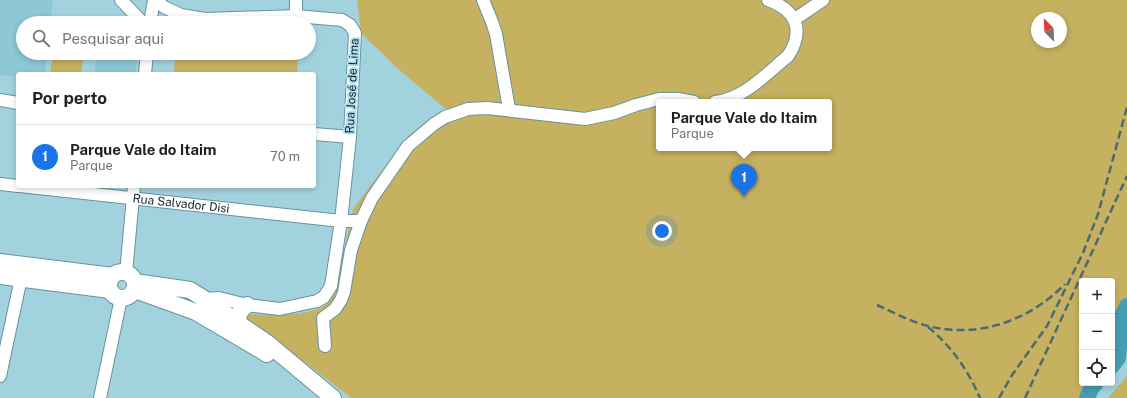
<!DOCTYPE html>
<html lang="pt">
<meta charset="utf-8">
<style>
body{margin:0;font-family:"Public Sans",sans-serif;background:#f6f6f6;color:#202124}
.controls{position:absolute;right:12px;bottom:12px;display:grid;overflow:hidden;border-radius:4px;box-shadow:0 2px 6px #0003}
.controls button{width:36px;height:36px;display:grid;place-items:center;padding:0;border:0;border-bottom:1px solid #e0e0e0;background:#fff;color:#202124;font:20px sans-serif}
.compass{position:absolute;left:1031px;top:12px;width:36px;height:36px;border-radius:50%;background:#fff;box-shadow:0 2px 6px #0003;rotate:336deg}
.you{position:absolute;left:662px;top:231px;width:14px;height:14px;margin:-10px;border:3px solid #fff;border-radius:50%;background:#1a73e8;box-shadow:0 0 0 6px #1a73e833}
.badge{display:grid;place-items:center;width:26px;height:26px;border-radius:50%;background:#1a73e8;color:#fff;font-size:13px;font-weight:700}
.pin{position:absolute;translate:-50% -33px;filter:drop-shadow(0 1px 2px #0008)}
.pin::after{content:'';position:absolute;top:21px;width:14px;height:12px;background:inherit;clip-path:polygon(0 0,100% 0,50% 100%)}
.popup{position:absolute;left:656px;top:99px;width:176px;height:52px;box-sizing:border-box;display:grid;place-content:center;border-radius:4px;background:#fff;filter:drop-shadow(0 1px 3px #0005);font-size:13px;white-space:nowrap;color:#757577}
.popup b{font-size:15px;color:#202124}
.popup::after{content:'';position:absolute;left:50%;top:100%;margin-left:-8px;border:8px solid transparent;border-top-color:#fff}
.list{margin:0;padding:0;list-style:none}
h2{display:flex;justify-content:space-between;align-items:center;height:52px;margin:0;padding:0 16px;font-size:17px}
h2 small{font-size:13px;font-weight:400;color:#757577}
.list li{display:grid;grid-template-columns:26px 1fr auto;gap:12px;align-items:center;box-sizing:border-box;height:64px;padding:0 16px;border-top:1px solid #e0e0e0}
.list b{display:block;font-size:15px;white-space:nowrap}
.list p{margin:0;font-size:13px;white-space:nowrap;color:#757577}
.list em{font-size:13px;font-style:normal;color:#757577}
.icon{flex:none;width:22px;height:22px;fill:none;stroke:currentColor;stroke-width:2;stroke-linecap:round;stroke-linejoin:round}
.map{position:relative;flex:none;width:1127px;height:398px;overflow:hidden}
.search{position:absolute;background:#fff;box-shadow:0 2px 6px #0003;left:16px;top:16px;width:300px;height:44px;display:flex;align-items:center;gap:10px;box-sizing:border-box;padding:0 14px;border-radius:22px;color:#757577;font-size:15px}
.panel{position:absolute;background:#fff;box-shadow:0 2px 6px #0003;left:16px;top:72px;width:300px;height:116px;border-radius:4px}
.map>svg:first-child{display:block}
.built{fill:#8ec7d5}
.green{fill:#c5b160;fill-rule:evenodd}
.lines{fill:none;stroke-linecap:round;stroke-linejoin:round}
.river{stroke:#459eb3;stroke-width:16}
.minor-casing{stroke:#66939f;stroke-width:14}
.major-casing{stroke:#66939f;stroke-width:18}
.minor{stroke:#fff;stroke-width:12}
.major{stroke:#fff;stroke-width:16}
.rail{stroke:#4c6a72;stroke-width:2.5;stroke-dasharray:8 4;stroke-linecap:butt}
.labels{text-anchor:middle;stroke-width:4;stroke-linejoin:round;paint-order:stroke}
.street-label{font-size:12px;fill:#122429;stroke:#b0dfec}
</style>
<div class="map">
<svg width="1127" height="398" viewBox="0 0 1127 398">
<rect width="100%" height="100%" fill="#a3d2df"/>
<!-- built -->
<path class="built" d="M0,0H53L50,23H23V53H47L45,74H18V77L0,75Z
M97,53H138L135,74H94Z"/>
<!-- green -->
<path class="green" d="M357,0H1127V309L1119,323L1120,338L1118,358L1112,364V281H1082V383H1095L1085,398H351C317,371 282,345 245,322L247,314C270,315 301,317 322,307C328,304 331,299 335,293L353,209L408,136L430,118L447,110L398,69L361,33ZM1037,18H1061V42H1037ZM659,102H829V148H659Z
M53,53H84L81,74H50Z
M175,53H298L297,74H174Z
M1127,376V398H1108Z"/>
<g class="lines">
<!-- river -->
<path class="river" d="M1112,366L1118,358L1120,338L1119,323L1127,306
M1087,398L1092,387L1096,383"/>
<!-- minor casing -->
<g class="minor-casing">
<g id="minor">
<path d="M121,0L143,23"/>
<path d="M156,0L164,7L181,15L205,19L296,16L342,20L350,25L355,33L350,137L341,221L331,286L324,297L317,301L280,309L247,305L219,298L204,299"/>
<path d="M296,0V16"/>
<path d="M483,0L492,22L496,34L509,109"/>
<path d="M795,19L823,0"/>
<path d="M150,23L154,0"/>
<path d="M145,74L147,53"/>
<path d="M0,100L18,103"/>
<path d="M715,102C744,99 767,73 788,56C805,30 796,10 768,0"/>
<path d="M314,134L350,137"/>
<path d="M0,184L18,186"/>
<path id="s1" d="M20,186L341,221H361L372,198L408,146L434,124L445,117L468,109L487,108L585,119L614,113L636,105L659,99H678L694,102"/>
<path d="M126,273L134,186"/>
<path d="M325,346L323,318L335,309L341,300L344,292L351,250L361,221"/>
<path d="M0,376L21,278"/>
<path d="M100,398L121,298"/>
</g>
</g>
<!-- major casing -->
<g class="major-casing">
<path id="major" d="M0,262L113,276
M109 285a13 13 0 1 1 26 0a13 13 0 1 1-26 0Z
M0,276L110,290
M135,282L190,290L214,305L238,323L266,342L333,398
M135,290L196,312L267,354
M238,323C238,314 240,310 247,305"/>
</g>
<!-- minor -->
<use href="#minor" class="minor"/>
<!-- major -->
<use href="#major" class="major"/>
<!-- rail -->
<path class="rail" d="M877,305C893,312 911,322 928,326C979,339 1030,320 1065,284
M928,327C952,347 968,370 980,398
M999,398L1012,375L1047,326L1083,253L1098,214L1127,107
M1025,398L1127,176"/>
</g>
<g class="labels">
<!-- street labels -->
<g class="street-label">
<text transform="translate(352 86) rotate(-87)" y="4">Rua José de Lima</text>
<text dy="4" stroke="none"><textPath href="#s1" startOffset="162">Rua Salvador Disi</textPath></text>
</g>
</g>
</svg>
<div class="controls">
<button>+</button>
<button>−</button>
<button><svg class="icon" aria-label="locate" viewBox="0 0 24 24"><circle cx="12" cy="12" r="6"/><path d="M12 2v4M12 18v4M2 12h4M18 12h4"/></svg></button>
</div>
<svg class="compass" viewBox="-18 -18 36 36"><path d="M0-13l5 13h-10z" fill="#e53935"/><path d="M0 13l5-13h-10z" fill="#757577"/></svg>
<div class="you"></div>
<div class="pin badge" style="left:744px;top:197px">1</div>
<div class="popup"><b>Parque Vale do Itaim</b>Parque</div>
<div class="search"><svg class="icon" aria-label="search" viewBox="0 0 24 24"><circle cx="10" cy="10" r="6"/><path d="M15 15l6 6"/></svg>Pesquisar aqui</div>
<section class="panel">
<h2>Por perto<small></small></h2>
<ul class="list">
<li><span class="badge">1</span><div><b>Parque Vale do Itaim</b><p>Parque</p></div><em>70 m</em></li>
</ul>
</section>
</div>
